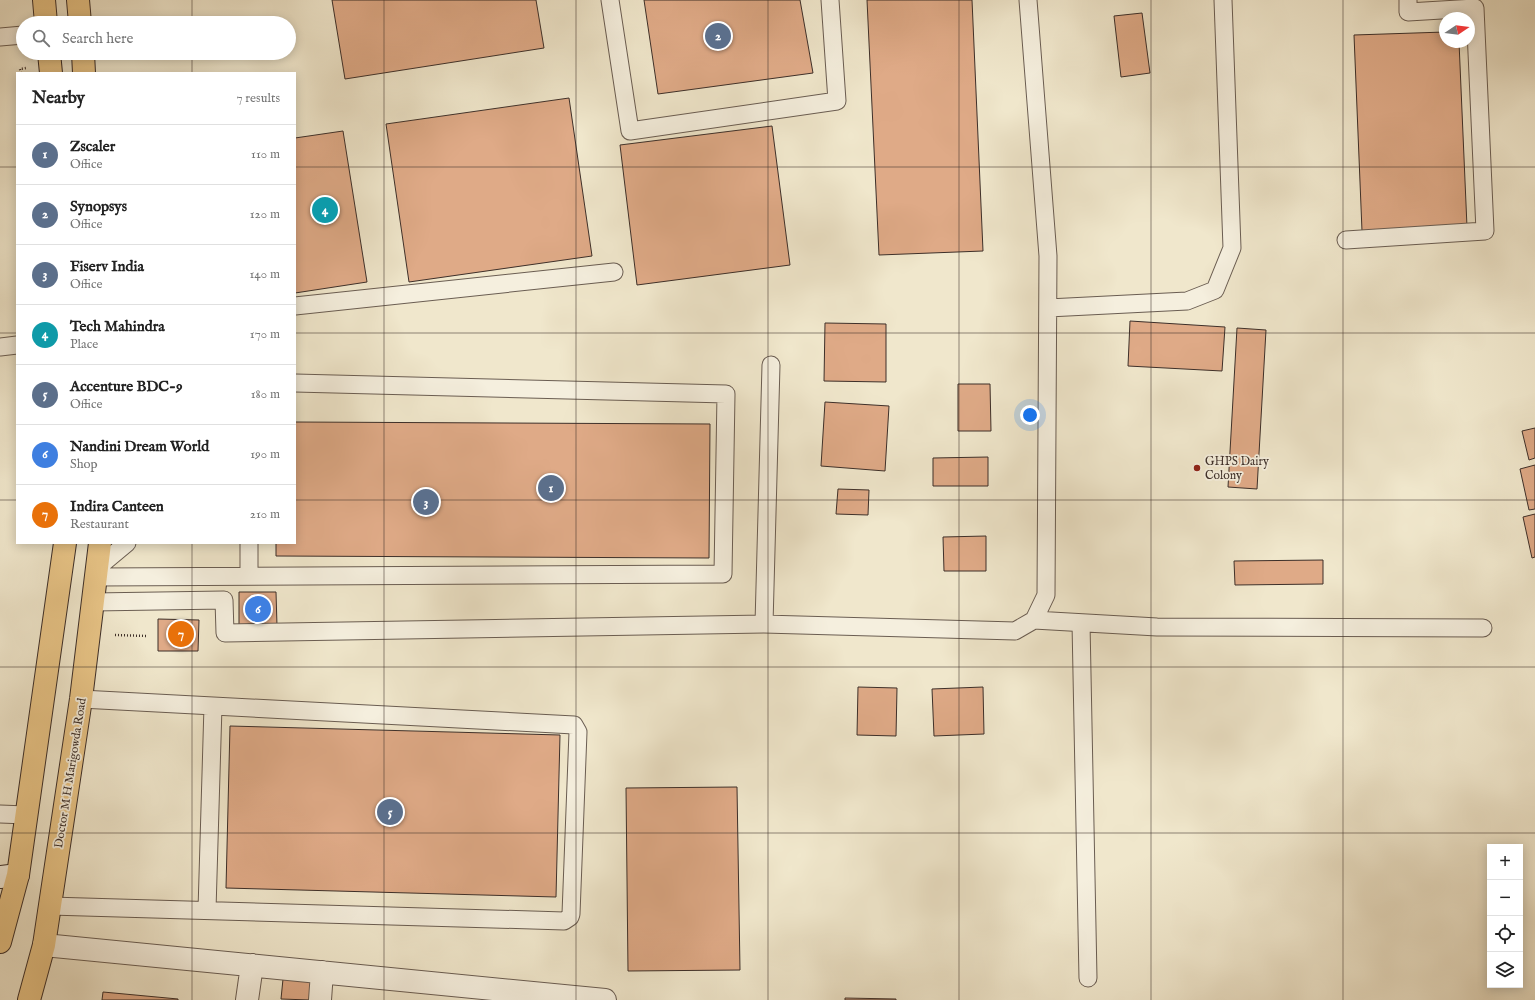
<!DOCTYPE html>
<meta charset="utf-8">
<style>
body{margin:0;font-family:"IM FELL English",serif;background:#f6f6f6;color:#222}
.controls{position:absolute;right:12px;bottom:12px;display:grid;overflow:hidden;border-radius:0px;box-shadow:0 2px 10px #0003}
.controls button{width:36px;height:36px;display:grid;place-items:center;padding:0;border:0;border-bottom:1px solid #e0e0e0;background:#fff;color:#222;font:20px sans-serif}
.compass{position:absolute;left:1439px;top:12px;width:36px;height:36px;border-radius:50%;background:#fff;box-shadow:0 2px 10px #0003;rotate:77deg}
.you{position:absolute;left:1030px;top:415px;width:14px;height:14px;margin:-10px;border:3px solid #fff;border-radius:50%;background:#1a73e8;box-shadow:0 0 0 6px #1a73e833}
.badge{display:grid;place-items:center;width:26px;height:26px;border-radius:50%;background:#0b8043;color:#fff;font-size:13px;font-weight:700}
.pin{position:absolute;translate:-50% -50%;border:2px solid #fff;box-shadow:0 1px 4px #0006}
.list{margin:0;padding:0;list-style:none}
h2{display:flex;justify-content:space-between;align-items:center;height:52px;margin:0;padding:0 16px;font-size:17px}
h2 small{font-size:13px;font-weight:400;color:#767676}
.list li{display:grid;grid-template-columns:26px 1fr auto;gap:12px;align-items:center;box-sizing:border-box;height:60px;padding:0 16px;border-top:1px solid #e0e0e0}
.list b{display:block;font-size:15px;white-space:nowrap}
.list p{margin:0;font-size:13px;white-space:nowrap;color:#767676}
.list em{font-size:13px;font-style:normal;color:#767676}
.icon{flex:none;width:22px;height:22px;fill:none;stroke:currentColor;stroke-width:2;stroke-linecap:round;stroke-linejoin:round}
.map{position:relative;flex:none;width:1535px;height:1000px;overflow:hidden}
.search{position:absolute;background:#fff;box-shadow:0 2px 10px #0003;left:16px;top:16px;width:280px;height:44px;display:flex;align-items:center;gap:10px;box-sizing:border-box;padding:0 14px;border-radius:22px;color:#767676;font-size:15px}
.panel{position:absolute;background:#fff;box-shadow:0 2px 10px #0003;left:16px;top:72px;width:280px;height:472px;border-radius:0px}
.map>svg:first-child{display:block}
.building{fill:#dfaa87;stroke:#3d2f29}
.lines{fill:none;stroke-linecap:round;stroke-linejoin:round}
.lane-casing{stroke:#6a5d52;stroke-width:19}
.street-casing{stroke:#6a5d52;stroke-width:24}
.secondary-casing{stroke:#3d2f29;stroke-width:24}
.primary-casing{stroke:#3d2f29;stroke-width:24}
.path{stroke:#3d2f29;stroke-width:2.5;stroke-dasharray:1 2;stroke-linecap:butt}
.lane{stroke:#f5efde;stroke-width:17}
.street{stroke:#f5efde;stroke-width:22}
.secondary{stroke:#f5efde;stroke-width:22}
.primary{stroke:#e8c486;stroke-width:22}
.grid{fill:none;stroke:#3d2f29;stroke-width:1;stroke-opacity:0.55}
.poi-dot{fill:#8f2418;stroke:#f5efde;stroke-width:1.5}
.labels{text-anchor:middle;stroke-width:3.5;stroke-linejoin:round;paint-order:stroke}
.poi-label{font-size:12px;fill:#3d2f29;stroke:#f5efde;text-anchor:start}
.street-label{font-size:12px;fill:#3d2f29;stroke:#f5efde}
</style>
<div class="map">
<svg width="1535" height="1000" viewBox="0 0 1535 1000">
<rect width="100%" height="100%" fill="#f0e7cc"/>
<filter id="stains"><feTurbulence type="fractalNoise" baseFrequency=".005" numOctaves="4"/><feColorMatrix values="0 0 0 0 .2 0 0 0 0 .09 0 0 0 0 .02 0 0 0 .5 -.17"/></filter>
<radialGradient id="worn" r=".72"><stop offset=".6" stop-color="#630" stop-opacity="0"/><stop offset="1" stop-color="#630" stop-opacity=".3"/></radialGradient>
<!-- building -->
<path class="building" d="M332,0H536L544,48L345,79Z
M644,0H800L813,73L658,94Z
M867,0H972L983,251L879,255Z
M1142,13L1150,73L1121,77L1114,16Z
M1445,32V42H1459L1467,227L1362,231L1354,35Z
M569,98L592,256L409,282L386,124Z
M772,126L790,265L637,285L620,145Z
M343,131L367,282L295,293V138Z
M1130,321L1225,327L1222,371L1128,366Z
M825,323L886,324V382L824,381Z
M1237,328L1266,330L1257,489L1228,487Z
M958,384H990L991,431H958Z
M825,402L889,406L885,471L821,466Z
M295,422L710,424L709,558L276,556V543H295Z
M1535,428V458L1529,460L1522,431Z
M988,457V486H933V458Z
M1535,465V509L1529,510L1520,469Z
M838,489L869,490L868,515L836,514Z
M1535,514V557L1532,558L1523,517Z
M986,536V571H944L943,537Z
M1323,560V584L1235,585L1234,561Z
M239,592H276L277,626H239Z
M158,619L199,620L198,651H158Z
M858,687L897,688L896,736L857,735Z
M983,687L984,734L934,736L932,689Z
M230,726L560,735L556,897L226,888Z
M737,787L740,970L628,971L626,788Z
M283,979L311,982L310,1000L281,999Z
M103,992L178,999V1000H102Z
M845,998L896,999V1000H845Z"/>
<g class="lines">
<!-- lane casing -->
<g class="lane-casing">
<path id="lane" d="M610,0L630,131L837,101L830,0
M0,37L23,35
M1346,240L1485,231L1475,8L1408,12V0
M295,306L614,272
M1048,308L1187,301L1215,290L1232,248L1223,0
M0,347L17,345
M97,568L127,543
M249,576V543
M96,577L723,574L726,394L295,383
M93,602L224,600L225,633L764,624L1015,631L1034,620L1046,595L1048,256L1028,0
M1034,620L1157,627L1483,628
M1081,623L1088,978
M764,624L771,365
M0,814L26,815
M50,906L564,921L570,917L571,914L578,732L574,725L81,699
M207,910L213,706"/>
</g>
<!-- street casing -->
<g class="street-casing">
<path id="street" d="M44,945L605,1000
M247,1000L252,965
M320,1000L322,972"/>
</g>
<!-- secondary casing -->
<g class="secondary-casing">
<path id="secondary" d="M0,877L18,875"/>
</g>
<!-- primary casing -->
<g class="primary-casing">
<path id="primary" d="M44,0L46,23
M78,0L80,23
M49,53L51,73
M83,53L84,73
M0,942L18,875L65,543
M29,1000L44,945L81,699L100,543"/>
</g>
<!-- path -->
<path class="path" d="M21,73L20,69L26,68
M115,635L147,636"/>
<!-- lane -->
<use href="#lane" class="lane"/>
<!-- street -->
<use href="#street" class="street"/>
<!-- secondary -->
<use href="#secondary" class="secondary"/>
<!-- primary -->
<use href="#primary" class="primary"/>
</g>
<!-- grid -->
<path class="grid" d="M192,0V23M384,0V1000M576,0V1000M768,0V1000M959,0V1000M1151,0V1000M1343,0V1000M192,53V73M0,167H17M295,167H1535M0,333H17M295,333H1535M0,500H17M295,500H1535M192,543V1000M0,667H1535M0,833H1535"/>
<!-- markers -->
<circle class="poi-dot" cx="1197" cy="468" r="4"/>
<g class="labels">
<!-- poi labels -->
<g class="poi-label">
<text x="1205" y="465">GHPS Dairy<tspan x="1205" dy="14">Colony</tspan></text>
</g>
<!-- street labels -->
<g class="street-label">
<text transform="translate(70 773) rotate(-81)" y="4">Doctor M H Marigowda Road</text>
</g>
</g>
<rect width="100%" height="100%" filter="url(#stains)"/>
<rect width="100%" height="100%" fill="url(#worn)"/>
</svg>
<div class="controls">
<button>+</button>
<button>−</button>
<button><svg class="icon" aria-label="locate" viewBox="0 0 24 24"><circle cx="12" cy="12" r="6"/><path d="M12 2v4M12 18v4M2 12h4M18 12h4"/></svg></button>
<button><svg class="icon" aria-label="layers" viewBox="0 0 24 24"><path d="M12 4l9 5-9 5-9-5zM3 14l9 5 9-5"/></svg></button>
</div>
<svg class="compass" viewBox="-18 -18 36 36"><path d="M0-13l5 13h-10z" fill="#e53935"/><path d="M0 13l5-13h-10z" fill="#767676"/></svg>
<div class="you"></div>
<div class="pin badge" style="left:551px;top:488px;background:#5c6f8a">1</div>
<div class="pin badge" style="left:718px;top:36px;background:#5c6f8a">2</div>
<div class="pin badge" style="left:426px;top:502px;background:#5c6f8a">3</div>
<div class="pin badge" style="left:325px;top:210px;background:#0f9aa8">4</div>
<div class="pin badge" style="left:390px;top:812px;background:#5c6f8a">5</div>
<div class="pin badge" style="left:258px;top:609px;background:#3f7fe0">6</div>
<div class="pin badge" style="left:181px;top:634px;background:#e8710a">7</div>
<div class="search"><svg class="icon" aria-label="search" viewBox="0 0 24 24"><circle cx="10" cy="10" r="6"/><path d="M15 15l6 6"/></svg>Search here</div>
<section class="panel">
<h2>Nearby<small>7 results</small></h2>
<ul class="list">
<li><span class="badge" style="background:#5c6f8a">1</span><div><b>Zscaler</b><p>Office</p></div><em>110 m</em></li>
<li><span class="badge" style="background:#5c6f8a">2</span><div><b>Synopsys</b><p>Office</p></div><em>120 m</em></li>
<li><span class="badge" style="background:#5c6f8a">3</span><div><b>Fiserv India</b><p>Office</p></div><em>140 m</em></li>
<li><span class="badge" style="background:#0f9aa8">4</span><div><b>Tech Mahindra</b><p>Place</p></div><em>170 m</em></li>
<li><span class="badge" style="background:#5c6f8a">5</span><div><b>Accenture BDC-9</b><p>Office</p></div><em>180 m</em></li>
<li><span class="badge" style="background:#3f7fe0">6</span><div><b>Nandini Dream World</b><p>Shop</p></div><em>190 m</em></li>
<li><span class="badge" style="background:#e8710a">7</span><div><b>Indira Canteen</b><p>Restaurant</p></div><em>210 m</em></li>
</ul>
</section>
</div>
